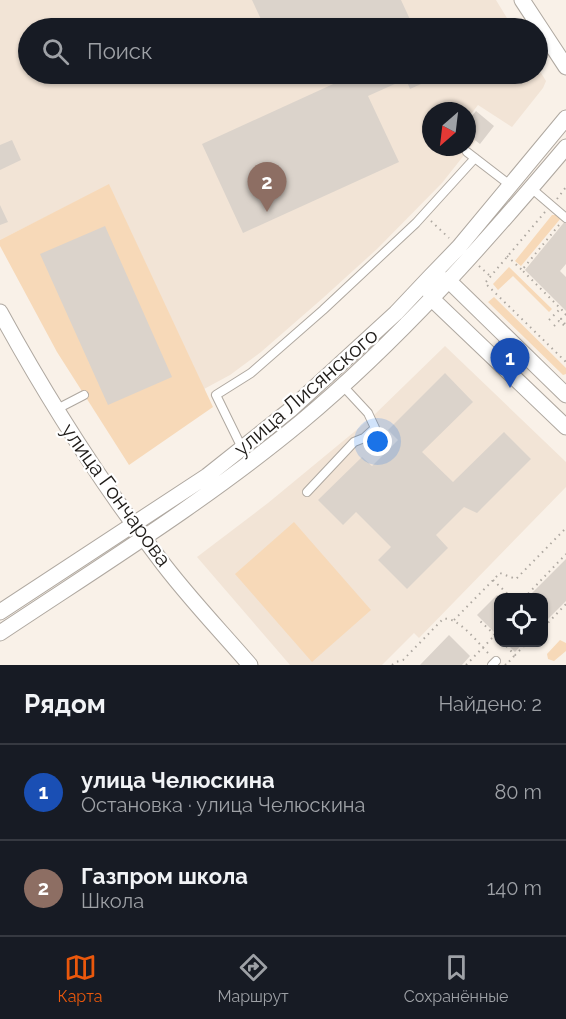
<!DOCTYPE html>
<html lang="ru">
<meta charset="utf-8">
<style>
body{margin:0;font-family:Raleway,sans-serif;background:#242831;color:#f1f3f6}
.controls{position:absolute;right:18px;bottom:18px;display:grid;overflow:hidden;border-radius:12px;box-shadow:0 2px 4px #0004}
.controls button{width:54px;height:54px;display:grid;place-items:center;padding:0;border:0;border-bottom:2px solid #363941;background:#171b24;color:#f1f3f6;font:30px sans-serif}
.compass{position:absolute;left:422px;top:102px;width:54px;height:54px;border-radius:50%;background:#171b24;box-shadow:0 2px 4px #0004;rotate:208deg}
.you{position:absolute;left:378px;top:442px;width:21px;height:21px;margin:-15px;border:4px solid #fff;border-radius:50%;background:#1a73e8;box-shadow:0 0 0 9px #1a73e833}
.badge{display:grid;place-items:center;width:39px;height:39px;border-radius:50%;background:#ea580c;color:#fff;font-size:20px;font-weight:700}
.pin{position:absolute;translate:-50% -50px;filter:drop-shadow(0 2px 3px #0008)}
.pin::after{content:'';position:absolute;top:32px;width:21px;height:18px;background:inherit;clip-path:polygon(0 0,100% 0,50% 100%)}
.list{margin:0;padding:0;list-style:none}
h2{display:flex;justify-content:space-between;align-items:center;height:78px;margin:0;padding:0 24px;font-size:26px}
h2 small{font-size:20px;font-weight:400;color:#9ea1a6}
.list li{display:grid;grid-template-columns:39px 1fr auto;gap:18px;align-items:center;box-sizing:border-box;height:96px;padding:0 24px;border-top:2px solid #363941}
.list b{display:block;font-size:22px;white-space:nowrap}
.list p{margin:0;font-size:20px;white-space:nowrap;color:#9ea1a6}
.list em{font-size:20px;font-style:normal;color:#9ea1a6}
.icon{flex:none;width:33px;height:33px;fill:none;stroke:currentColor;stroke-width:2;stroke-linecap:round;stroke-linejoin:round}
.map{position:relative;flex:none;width:566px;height:665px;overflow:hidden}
.search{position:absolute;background:#171b24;box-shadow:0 2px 4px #0004;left:18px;right:18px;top:18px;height:66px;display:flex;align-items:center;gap:15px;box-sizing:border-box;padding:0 21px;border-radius:33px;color:#9ea1a6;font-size:22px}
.sheet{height:270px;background:#171b24}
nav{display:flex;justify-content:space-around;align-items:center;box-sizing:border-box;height:84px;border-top:2px solid #363941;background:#171b24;font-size:16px;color:#9ea1a6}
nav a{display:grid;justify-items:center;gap:3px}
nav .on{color:#ea580c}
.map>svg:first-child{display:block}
.built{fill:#f2e4d6}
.green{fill:#f7d9b8}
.building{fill:#dbd3cb}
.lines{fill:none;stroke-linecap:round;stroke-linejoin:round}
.service-casing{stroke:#afa8a0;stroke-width:10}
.minor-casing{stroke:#afa8a0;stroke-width:17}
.path{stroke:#aea8a1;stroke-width:2;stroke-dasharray:1.5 4.5;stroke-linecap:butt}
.service{stroke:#fff;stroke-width:8}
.minor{stroke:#fff;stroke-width:15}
.labels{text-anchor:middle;stroke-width:4.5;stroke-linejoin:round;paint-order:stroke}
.street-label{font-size:21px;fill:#1e1b18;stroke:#fff}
</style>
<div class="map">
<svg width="566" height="665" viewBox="0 0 566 665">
<rect width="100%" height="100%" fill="#f9f1e8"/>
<!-- built -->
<path class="built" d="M0,0H496L513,28H28V74H538V68L546,81L543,88L512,127L478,105L467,119V111H431V147H467V134L476,140L442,183L377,249L323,298L261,352L230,375L204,389L109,185L0,240Z
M445,346L566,462V487L419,638L414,633L382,665H290L197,557L268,503L371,418Z"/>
<!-- green -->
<path class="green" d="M109,184L213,407L129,465L57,352L0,246V240Z
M552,215H557L561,218L521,266L515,261Z
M509,267L552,309L549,312L513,276L498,290L493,284Z
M494,297L566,368V374L563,375L488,302Z
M294,522L371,610L312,662L235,574Z
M560,640L566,643V651L554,661L548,659L547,654Z"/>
<!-- building -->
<path class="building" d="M252,0H401L414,28H318L316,22L302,28H265Z
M339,74H443L410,89L406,79L368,96L399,162L243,233L202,144L342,80Z
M476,111L494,126L480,144L467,134V122Z
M12,140L21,160L0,170V145Z
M0,205L8,222L0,225Z
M566,220V264L560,271L566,277V311L525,270Z
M105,226L172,377L108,405L40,254Z
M445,373L473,402L422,452L453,482L504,432L531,459L477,513L464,507L436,535L448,548L407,589L378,560L391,547L356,512L343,525L318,500L362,457L372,466L398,440L388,430Z
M566,559V601L544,623V598H527Z
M497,595L500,598H498V636L477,615Z
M449,635L470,656L462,665H420Z
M505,642H524L515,652Z"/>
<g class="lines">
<!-- service casing -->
<g class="service-casing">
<path id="service" d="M467,152L510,185
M531,188L566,218
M57,409L84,395
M242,448L216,395L251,373L323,310L416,223L475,158
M307,492L354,442L364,438L375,428L368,413L342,385
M492,665L496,661"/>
</g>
<!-- minor casing -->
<g class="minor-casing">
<path id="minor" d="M522,0L566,67
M439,279L448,280L566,395
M430,290L431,298L566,427
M0,312C47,398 99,480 158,557C186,595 219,629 250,665
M0,612L207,476L290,410L396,313L429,278L459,247L566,118
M0,633C102,565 207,500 301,422C398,341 485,243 566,147"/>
</g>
<!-- path -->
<path class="path" d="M557,199L566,187
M545,212L485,283L566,362
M431,221L449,238
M559,225L522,270L566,314
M507,256L522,270
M479,266L490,276
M566,314L561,319L566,325
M549,320L561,308
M554,326L559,321L566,327
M493,580L512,598
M524,598L566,554
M454,620L500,573L516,579L566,528
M544,627L566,604
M502,642L515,655L528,642
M505,664L506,665L515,655
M392,665L396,662L403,660L443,619C458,616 478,643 489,654
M466,665L495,635L480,621"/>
<!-- service -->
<use href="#service" class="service"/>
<!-- minor -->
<use href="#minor" class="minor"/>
</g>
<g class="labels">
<!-- street labels -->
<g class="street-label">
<text transform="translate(306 392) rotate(-41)" y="7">улица Лисянского</text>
<text transform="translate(116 495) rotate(54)" y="7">улица Гончарова</text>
</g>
</g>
</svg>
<div class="controls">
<button><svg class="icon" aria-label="locate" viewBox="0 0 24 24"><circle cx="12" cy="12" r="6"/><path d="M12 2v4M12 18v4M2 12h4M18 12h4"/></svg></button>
</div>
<svg class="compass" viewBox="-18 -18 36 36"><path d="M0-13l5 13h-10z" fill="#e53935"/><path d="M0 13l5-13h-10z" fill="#9ea1a6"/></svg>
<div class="you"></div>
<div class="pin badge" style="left:510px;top:388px;background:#1a4fb4">1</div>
<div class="pin badge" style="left:267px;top:212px;background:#8d6e63">2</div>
<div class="search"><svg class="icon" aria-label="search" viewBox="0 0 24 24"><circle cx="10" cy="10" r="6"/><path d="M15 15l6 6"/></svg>Поиск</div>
</div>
<section class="sheet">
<h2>Рядом<small>Найдено: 2</small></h2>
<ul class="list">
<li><span class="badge" style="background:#1a4fb4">1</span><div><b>улица Челюскина</b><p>Остановка · улица Челюскина</p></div><em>80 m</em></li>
<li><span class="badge" style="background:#8d6e63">2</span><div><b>Газпром школа</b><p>Школа</p></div><em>140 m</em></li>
</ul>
</section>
<nav>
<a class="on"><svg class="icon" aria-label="map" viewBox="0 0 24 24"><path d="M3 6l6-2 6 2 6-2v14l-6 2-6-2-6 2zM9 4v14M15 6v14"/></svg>Карта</a>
<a><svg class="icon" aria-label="directions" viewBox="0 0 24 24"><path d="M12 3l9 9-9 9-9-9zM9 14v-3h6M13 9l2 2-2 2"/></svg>Маршрут</a>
<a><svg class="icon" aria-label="saved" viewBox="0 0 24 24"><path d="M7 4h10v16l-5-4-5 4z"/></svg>Сохранённые</a>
</nav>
